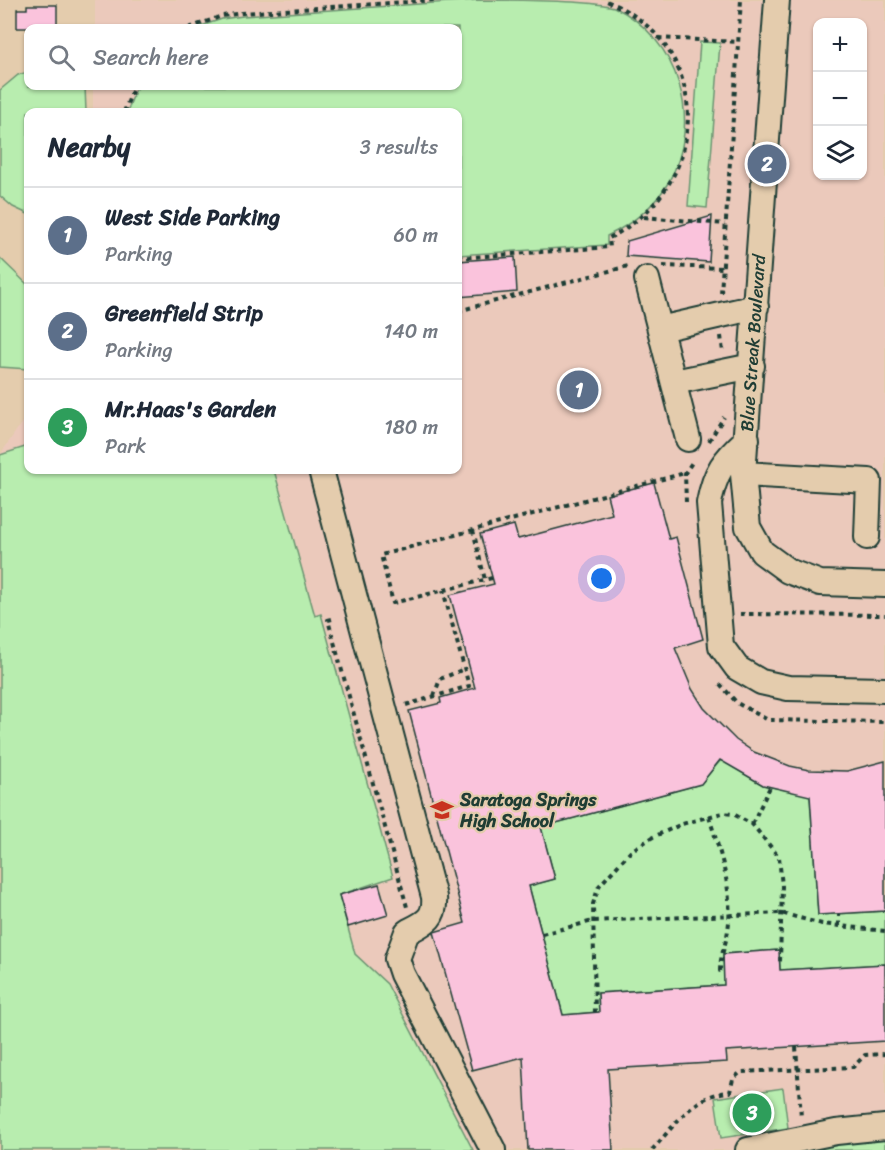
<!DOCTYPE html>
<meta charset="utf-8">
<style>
body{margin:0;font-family:Sriracha,sans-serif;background:#f6f6f7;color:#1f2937}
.controls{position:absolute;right:18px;top:18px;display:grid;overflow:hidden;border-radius:12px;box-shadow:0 2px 4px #0004}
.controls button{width:54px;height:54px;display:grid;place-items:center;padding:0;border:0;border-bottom:2px solid #e0e1e3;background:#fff;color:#1f2937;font:30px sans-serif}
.you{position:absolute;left:602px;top:579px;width:21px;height:21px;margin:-15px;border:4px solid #fff;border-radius:50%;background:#1a73e8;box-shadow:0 0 0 9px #1a73e833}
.badge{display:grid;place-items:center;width:39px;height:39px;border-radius:50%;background:#c8321e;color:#fff;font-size:20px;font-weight:700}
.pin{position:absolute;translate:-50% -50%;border:3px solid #fff;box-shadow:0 2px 6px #0006}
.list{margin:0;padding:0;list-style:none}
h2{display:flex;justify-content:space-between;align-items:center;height:78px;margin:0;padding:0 24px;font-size:26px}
h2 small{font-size:20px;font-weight:400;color:#747a83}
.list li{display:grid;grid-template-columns:39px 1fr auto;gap:18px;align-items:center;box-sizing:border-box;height:96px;padding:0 24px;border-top:2px solid #e0e1e3}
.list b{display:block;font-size:22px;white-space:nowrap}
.list p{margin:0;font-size:20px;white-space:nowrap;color:#747a83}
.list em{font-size:20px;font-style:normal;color:#747a83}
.icon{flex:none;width:33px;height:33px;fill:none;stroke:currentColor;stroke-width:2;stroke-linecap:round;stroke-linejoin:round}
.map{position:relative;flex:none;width:885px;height:1150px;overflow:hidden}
.search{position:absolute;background:#fff;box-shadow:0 2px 4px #0004;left:24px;top:24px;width:438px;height:66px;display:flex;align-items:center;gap:15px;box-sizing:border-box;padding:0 21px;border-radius:12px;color:#747a83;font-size:22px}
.panel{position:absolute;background:#fff;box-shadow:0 2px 4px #0004;left:24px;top:108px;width:438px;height:366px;border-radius:12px}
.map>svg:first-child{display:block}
.built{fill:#ebc9bb;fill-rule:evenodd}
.green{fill:#b8edaf;stroke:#6c9572;stroke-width:1.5}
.building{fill:#fac3dc;stroke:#1f3d34;stroke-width:1.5}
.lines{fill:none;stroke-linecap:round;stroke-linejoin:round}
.minor-casing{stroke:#1f3d34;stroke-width:28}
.path{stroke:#1f3d34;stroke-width:4;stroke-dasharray:4.5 4.5;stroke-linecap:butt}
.minor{stroke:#e4ccad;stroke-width:24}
.labels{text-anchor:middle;stroke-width:4.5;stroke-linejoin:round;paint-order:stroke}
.street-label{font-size:18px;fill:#1f3d34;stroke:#e4ccad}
.poi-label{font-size:18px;font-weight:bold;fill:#1f3d34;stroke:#e4ccad;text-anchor:start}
</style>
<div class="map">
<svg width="885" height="1150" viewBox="0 0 885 1150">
<rect width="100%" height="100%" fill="#e4ccad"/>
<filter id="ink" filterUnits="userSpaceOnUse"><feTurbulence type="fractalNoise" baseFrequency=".0167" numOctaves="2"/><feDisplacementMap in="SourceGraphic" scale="12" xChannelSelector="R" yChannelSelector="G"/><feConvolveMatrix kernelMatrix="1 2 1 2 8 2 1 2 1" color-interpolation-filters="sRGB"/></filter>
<g filter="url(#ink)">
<!-- built -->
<path class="built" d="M95,0H885V1150H0V455L28,413V470H458V112H93V86H458V28H95ZM818,22H862V176H818Z"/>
<!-- green -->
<path class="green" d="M478,0C513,0 585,0 614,7C679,38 704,122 668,183C653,208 632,224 607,236V245L458,255V112H127L137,86H458V28H195L222,19L243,16Z
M700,42L720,43L707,208L688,206Z
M28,72V86H85L86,112H28V214L13,207L0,196V90L18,75Z
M0,258L28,285V369L0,367Z
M28,446V470H274L315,616L321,614L393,877L339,895L355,954L387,984L473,1150H0V455Z
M721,760L763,785L819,797L810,798L818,915L885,911V964L780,970L779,950L723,954L725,985L598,993L599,1012L563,1015L529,886L555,879L541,827L700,784Z
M783,1088L788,1128L721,1138L715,1098Z
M885,1137V1150H797L837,1142Z"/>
<!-- building -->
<path class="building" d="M27,5H57V28H17V9H27Z
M712,216L709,262L626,256L627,241Z
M515,257L517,292L458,297V261Z
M654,483L669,539L676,537L703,639L675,648L692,689L704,708L736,740L754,752L790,766L809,770L847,771L885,761V911L818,915L810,796L763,785L720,760L701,784L541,827L555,879L529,886L563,1015L599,1012L598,993L724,985L723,954L779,950L780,970L885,964V1041L726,1051L727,1062L608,1069L613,1150H528L523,1057L472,1070L434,932L465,923L409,711L441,703L440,698L475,688L450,595L494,584L480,534L514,525L518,539L612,514L607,495Z
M379,884L388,915L348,927L339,895Z"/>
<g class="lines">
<!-- minor casing -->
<g class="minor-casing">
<path id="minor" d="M777,0L743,474L748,527L762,552L788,571L820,583L885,585
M647,279L688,439
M660,329L756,307
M674,382L752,366
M747,439C724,460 715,471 709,503L721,646L737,668L761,682L788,688L885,690
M321,470L434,897C436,919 424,923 407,932L397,959L402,974L493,1150
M743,474L869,481L867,537
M748,1150L836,1132L885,1127"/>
</g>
<!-- path -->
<path class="path" d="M189,28L222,16L242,13L435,0
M658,38L738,42
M124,112L134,86
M644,217L725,224
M458,258L610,247L609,238C713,186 717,44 604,0
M663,266L722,268
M721,293L741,0
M458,311L632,265
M721,336L723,352
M709,441L724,417
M686,502L685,473L693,461
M473,530L485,580
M492,578L393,603L381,555L685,473
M740,614L885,615
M332,619L328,620L407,907
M720,684L737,703L768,720L885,722
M434,696L440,679L464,669
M406,705L469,686L443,590
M709,817C720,852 734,893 728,930C726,945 720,955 720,971L724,970
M752,824L770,787
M839,926V914
M542,934L593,921L781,913L822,924L885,931
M595,1013L593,904L599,886L632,850L653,837L682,824L722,813L733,814L752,824L779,857L782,886L780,962
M796,1047L801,1117
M652,1150C675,1125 695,1093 730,1092L733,1079L741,1072L853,1067L865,1055L885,1054"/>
<!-- minor -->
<use href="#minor" class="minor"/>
</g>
</g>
<!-- icons -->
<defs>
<g id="school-bare" transform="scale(1.8)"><path d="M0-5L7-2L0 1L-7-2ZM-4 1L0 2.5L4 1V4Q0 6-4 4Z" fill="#c8321e" stroke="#e4ccad" stroke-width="2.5" paint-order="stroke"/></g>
</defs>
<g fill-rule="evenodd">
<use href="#school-bare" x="442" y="810"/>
</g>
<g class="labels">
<!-- street labels -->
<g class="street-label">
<text transform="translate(753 343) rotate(-86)" y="6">Blue Streak Boulevard</text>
</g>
<!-- poi labels -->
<g class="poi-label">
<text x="460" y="806">Saratoga Springs<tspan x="460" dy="21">High School</tspan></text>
</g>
</g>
</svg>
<div class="controls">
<button>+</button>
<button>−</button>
<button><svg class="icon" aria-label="layers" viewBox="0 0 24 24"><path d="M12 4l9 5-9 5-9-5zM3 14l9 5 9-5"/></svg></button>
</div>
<div class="you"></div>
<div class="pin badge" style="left:579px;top:390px;background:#5c6f8a">1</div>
<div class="pin badge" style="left:767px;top:164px;background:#5c6f8a">2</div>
<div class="pin badge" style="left:752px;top:1113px;background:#2e9e5b">3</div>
<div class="search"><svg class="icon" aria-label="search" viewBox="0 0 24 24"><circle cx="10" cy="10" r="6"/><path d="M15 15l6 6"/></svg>Search here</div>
<section class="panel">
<h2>Nearby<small>3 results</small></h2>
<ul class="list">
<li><span class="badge" style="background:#5c6f8a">1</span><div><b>West Side Parking</b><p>Parking</p></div><em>60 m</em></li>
<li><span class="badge" style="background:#5c6f8a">2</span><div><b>Greenfield Strip</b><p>Parking</p></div><em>140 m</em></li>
<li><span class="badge" style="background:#2e9e5b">3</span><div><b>Mr.Haas's Garden</b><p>Park</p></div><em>180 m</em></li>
</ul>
</section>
</div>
